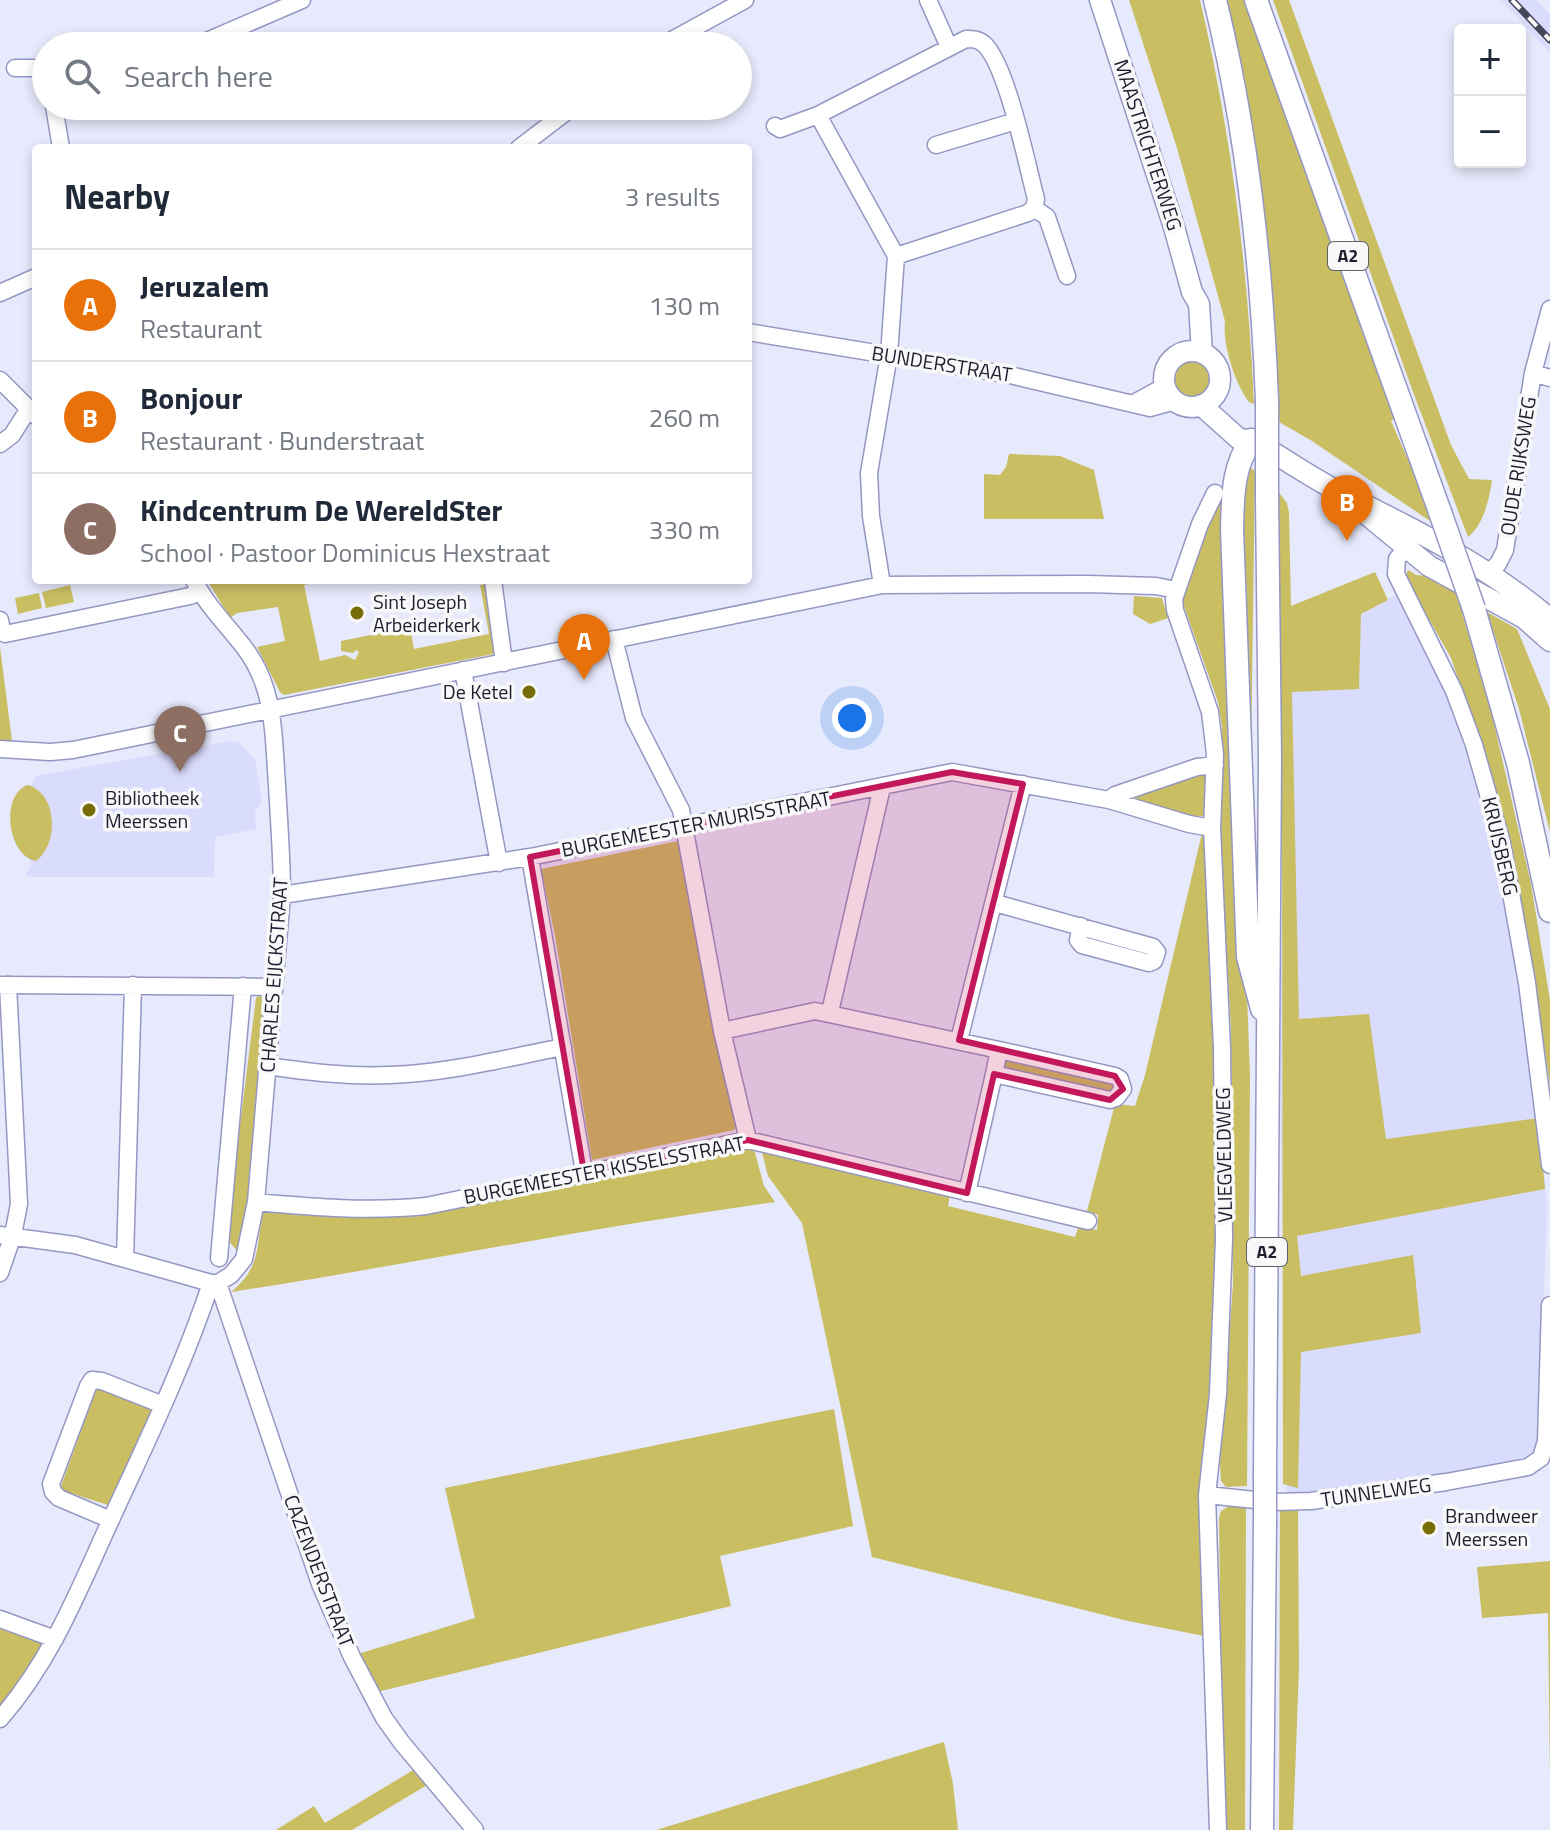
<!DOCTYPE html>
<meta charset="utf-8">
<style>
body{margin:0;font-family:"Titillium Web",sans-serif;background:#f6f6f7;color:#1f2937}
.controls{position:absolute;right:24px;top:24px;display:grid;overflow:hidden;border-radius:8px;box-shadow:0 4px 12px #0003}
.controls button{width:72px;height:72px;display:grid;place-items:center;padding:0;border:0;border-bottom:2px solid #e0e1e3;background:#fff;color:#1f2937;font:40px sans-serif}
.you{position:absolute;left:852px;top:718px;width:28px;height:28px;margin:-20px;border:6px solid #fff;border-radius:50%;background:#1a73e8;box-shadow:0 0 0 12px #1a73e833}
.badge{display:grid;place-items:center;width:52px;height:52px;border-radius:50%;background:#776d08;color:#fff;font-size:26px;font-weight:700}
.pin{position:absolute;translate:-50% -66px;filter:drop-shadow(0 2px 4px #0008)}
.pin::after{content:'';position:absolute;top:42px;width:28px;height:24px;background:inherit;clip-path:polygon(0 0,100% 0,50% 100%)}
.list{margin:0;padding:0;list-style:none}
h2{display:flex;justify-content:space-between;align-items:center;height:104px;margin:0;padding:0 32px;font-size:34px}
h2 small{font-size:26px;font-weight:400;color:#747a83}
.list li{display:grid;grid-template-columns:52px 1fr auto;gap:24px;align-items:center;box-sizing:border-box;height:112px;padding:0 32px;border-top:2px solid #e0e1e3}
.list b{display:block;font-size:30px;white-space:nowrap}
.list p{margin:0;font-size:26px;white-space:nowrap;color:#747a83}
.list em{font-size:26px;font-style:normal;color:#747a83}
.icon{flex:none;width:44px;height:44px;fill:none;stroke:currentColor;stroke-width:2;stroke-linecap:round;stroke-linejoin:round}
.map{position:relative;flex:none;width:1550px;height:1830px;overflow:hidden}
.search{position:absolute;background:#fff;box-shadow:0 4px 12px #0003;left:32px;top:32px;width:720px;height:88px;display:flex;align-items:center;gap:20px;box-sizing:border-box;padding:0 28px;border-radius:44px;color:#747a83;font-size:30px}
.panel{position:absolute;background:#fff;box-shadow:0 4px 12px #0003;left:32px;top:144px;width:720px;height:440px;border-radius:8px}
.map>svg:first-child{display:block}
.built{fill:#dadcfd}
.green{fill:#c9be62}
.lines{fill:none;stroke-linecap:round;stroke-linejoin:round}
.minor-casing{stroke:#9597c3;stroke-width:19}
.major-casing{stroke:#9597c3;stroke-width:23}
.highway-casing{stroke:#9597c3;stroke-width:25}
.minor{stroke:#fff;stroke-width:16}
.major{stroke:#fff;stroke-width:20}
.highway{stroke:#fff;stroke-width:22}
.rail-casing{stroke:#454658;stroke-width:7}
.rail{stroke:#f8f8f8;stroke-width:4;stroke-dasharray:12;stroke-linecap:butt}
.highway-bridge-casing{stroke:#9597c3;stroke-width:25;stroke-linecap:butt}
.highway-bridge{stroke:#fff;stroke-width:22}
.marked{fill:#c2185b;fill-opacity:0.2;stroke:#c2185b;stroke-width:6;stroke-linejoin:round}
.poi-dot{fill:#776d08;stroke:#f8f8f8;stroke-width:3}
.labels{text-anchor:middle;stroke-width:7;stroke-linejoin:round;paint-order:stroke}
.shield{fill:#f8f8f8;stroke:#5f5f6c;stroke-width:2}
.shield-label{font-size:18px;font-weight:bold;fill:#1e1e30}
.street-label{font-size:20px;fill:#1e1e30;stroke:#f8f8f8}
.poi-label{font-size:20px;fill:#1e1e30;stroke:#f8f8f8;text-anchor:start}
</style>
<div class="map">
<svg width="1550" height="1830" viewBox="0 0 1550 1830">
<rect width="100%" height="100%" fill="#e7e9fc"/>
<!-- built -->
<path class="built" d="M1501,0H1537L1550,15V53Z
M1396,595L1449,694L1472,751L1505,890L1538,1101L1547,1206L1539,1442L1533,1456L1518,1466L1287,1498L1279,1028L1284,879L1282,684L1339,621Z
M231,741L240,743L255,760L262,801L255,812L256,829L215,837L214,877H30L25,874L31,867L30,860L15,844L16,793L22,787L32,785L35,776Z"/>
<!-- green -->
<path class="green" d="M1129,0H1200C1231,132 1248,269 1254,404L1249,402C1235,384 1222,343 1225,321L1177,148Z
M1226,0H1245L1396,417L1391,421L1416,478L1430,521L1312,441L1279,422L1275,327L1264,209Z
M1273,0H1289L1451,445L1469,479L1492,480C1489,500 1484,524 1468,537L1413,392Z
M1173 379a19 19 0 1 1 38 0a19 19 0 1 1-38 0Z
M1009,454L1060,456L1094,470L1104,519H984V474L1000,475L1006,467Z
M1245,464L1255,471L1251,756L1237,517Z
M1276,489L1287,503L1289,513L1291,606L1375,572L1388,600L1361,614L1359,689L1292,692L1299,1019L1369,1014L1386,1139L1538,1118L1545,1189L1297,1236L1301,1276L1413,1255L1421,1333L1301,1352L1298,1488L1283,1484L1282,816Z
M1228,493L1250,1074L1247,1486L1226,1487L1221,1481L1220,1463L1233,1284L1231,1029L1221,858L1222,726L1218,702L1180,595L1210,516Z
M1408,570L1416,575L1429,576L1456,592L1492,715L1531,884L1550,1000V1084L1531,964L1478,738L1451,658L1405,577Z
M207,580H326L304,585L320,661L345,655L355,660L359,652L356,650L353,653L341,651V641L410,627L414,649L489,634L480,585L487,584L499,653L284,695L280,692L257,647L285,641L278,607L237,613L230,618Z
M70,585L74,602L46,608L42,592Z
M39,593L42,608L18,614L15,598Z
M1134,596L1162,598L1168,618L1150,624L1133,614Z
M1487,612L1517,629L1550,709V832L1519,709Z
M0,647L12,741H0Z
M1198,772L1207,774L1205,816H1193L1136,800L1132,797Z
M28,785C58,794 59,844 36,861C7,856 0,794 28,785Z
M1202,833L1206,835L1220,1231L1204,1636L1128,1621L872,1557L802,1223L768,1176L761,1149L950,1195L948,1206L1075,1237L1079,1225L1097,1230L1098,1215L1087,1211L1115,1104L1135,1106L1145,1075Z
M678,841L738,1126L734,1130L592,1160L555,936L541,869Z
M258,996L271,999L255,1147L239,1253L227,1239V1228L256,998Z
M1004,1056L1116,1081L1113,1095L1000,1070Z
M742,1148L754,1149L764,1186L775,1202C593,1227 412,1264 231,1292C263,1266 255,1245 264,1209L410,1217L637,1172Z
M99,1386L155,1409L111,1506L64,1491L61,1486L96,1389Z
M834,1409L853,1526L720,1556L731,1606L377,1692L358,1654L475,1618L445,1488Z
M1232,1504H1246L1245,1830H1223L1219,1518L1221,1511Z
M1280,1504L1298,1505L1299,1667L1293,1830H1279Z
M1550,1561V1780L1548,1613L1482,1618L1477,1567Z
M0,1626L40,1641L43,1645L0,1707Z
M944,1742L953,1784L958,1830H656Z
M415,1769L427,1785L352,1830H276L314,1806L325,1823Z"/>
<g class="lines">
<!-- minor casing -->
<g class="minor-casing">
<path id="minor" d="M928,0L949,47
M195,46L302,0
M661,46L745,0
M15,68H46
M54,106L61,148
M818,115L896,256L889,355L869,473L871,516L882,585
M775,126L780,129L818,115L966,39C973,39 978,39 984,44C1007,65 1027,165 1036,199L1034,208L1028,213L896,256
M936,145L1016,121
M519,148L574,106
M1034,208L1047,217L1067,276
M0,293L36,277
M748,332L1010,375L1150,408L1175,401
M1533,373L1550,378
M0,380L36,416
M1134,403L1165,386
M0,444L12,435L28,410
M1215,493L1200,524L1174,599L1175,610L1210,712L1215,754L1212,828L1222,1048L1224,1240L1218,1394L1207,1495L1218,1830
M1406,548L1397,559L1396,574L1454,691L1474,745L1502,843L1527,983L1550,1165
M1489,572L1498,564L1505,550L1533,373L1550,309
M194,580C211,615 243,638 258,670C275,705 274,747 277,785C279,822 282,858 282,895L256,1202L244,1259L231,1275L218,1283
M493,580L504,663
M0,620L2,632L5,634L190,596L200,592
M614,639L634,718L681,810L722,1031L748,1140
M463,670L499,863
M0,749L50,752L73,750L882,585L1088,584L1156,586L1176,590
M1109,800L1115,795L1197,767L1215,765
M530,857L584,1172
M282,895L530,857L952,772L1109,800L1189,824L1212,828
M995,903L1153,947L1157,952L1154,961L1149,963L1082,945L1078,940L1081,926
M0,985L274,987
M830,1012L882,787
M722,1031L815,1011L999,1050
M959,1040L1023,784
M999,1050L1115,1076L1120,1079L1123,1089L1116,1098L1110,1100L994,1074Z
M267,1066C309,1072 349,1077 391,1075C449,1073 506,1058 563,1047
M967,1193L994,1074
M256,1202C313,1207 368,1212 426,1206L748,1140L1088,1221
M0,1235L75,1245L211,1283H218
M219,1258L243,986
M125,1259L133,985
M0,1273L13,1235L19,1204L8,985
M218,1283L320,1584L352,1657L384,1718L402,1743L475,1830
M1207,1495L1274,1502L1311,1501L1446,1482L1528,1467L1541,1458L1546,1441L1550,1305
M111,1520L59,1498L53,1492L51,1484L88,1386L92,1380L102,1381L163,1405
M0,1619L55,1639
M0,1719C54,1657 80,1586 114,1513C149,1437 185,1362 211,1283"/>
</g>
<!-- major casing -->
<g class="major-casing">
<path id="major" d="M1100,0L1174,227L1192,292L1199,304L1202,353
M1164 379a28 28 0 1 1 56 0a28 28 0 1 1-56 0Z
M1201,405L1239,439L1252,440C1284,458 1314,480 1347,496C1418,531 1489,567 1550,619
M1360,509L1429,566L1524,618L1550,641"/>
</g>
<!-- highway casing -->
<g class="highway-casing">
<path id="highway" d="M1215,0C1247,130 1262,266 1267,401
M1256,0L1440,512
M1252,440C1232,466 1233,497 1232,529L1248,957L1262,1009
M1474,609L1518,763L1550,911
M1265,1472L1270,759L1267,496
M1262,1830L1265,1524"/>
</g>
<!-- minor -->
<use href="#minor" class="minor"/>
<!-- major -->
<use href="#major" class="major"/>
<!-- highway -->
<use href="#highway" class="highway"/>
<!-- rail casing -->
<g class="rail-casing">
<path id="rail" d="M1512,0L1550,40"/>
</g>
<!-- rail -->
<use href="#rail" class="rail"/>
<!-- highway-bridge casing -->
<g class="highway-bridge-casing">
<path id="highway-bridge" d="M1267,496V401
M1440,512L1474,609
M1265,1524V1472"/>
</g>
<!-- highway-bridge -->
<use href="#highway-bridge" class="highway-bridge"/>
</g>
<!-- marked area -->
<path class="marked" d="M952,772L1023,784L959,1040L1115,1076L1123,1089L1110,1100L994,1074L967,1193L748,1140L584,1172L530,857Z"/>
<!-- markers -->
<g class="poi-dot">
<circle cx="357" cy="613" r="8"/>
<circle cx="529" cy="692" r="8"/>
<circle cx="89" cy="810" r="8"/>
<circle cx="1429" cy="1528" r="8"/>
</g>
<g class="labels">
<!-- shield labels -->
<g class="shield">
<rect x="1328" y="242" width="40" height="28" rx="6"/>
<rect x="1247" y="1238" width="40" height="28" rx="6"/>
</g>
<g class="shield-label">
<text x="1348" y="262">A2</text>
<text x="1267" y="1258">A2</text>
</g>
<!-- street labels -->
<g class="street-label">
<text transform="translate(1148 145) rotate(72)" y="7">MAASTRICHTERWEG</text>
<text transform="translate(942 364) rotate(9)" y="7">BUNDERSTRAAT</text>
<text transform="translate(1518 466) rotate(-81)" y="7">OUDE RIJKSWEG</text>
<text transform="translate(696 824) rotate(-11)" y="7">BURGEMEESTER MURISSTRAAT</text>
<text transform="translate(1500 846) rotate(77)" y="7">KRUISBERG</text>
<text transform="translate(274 975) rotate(-86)" y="7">CHARLES EIJCKSTRAAT</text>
<text transform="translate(1224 1155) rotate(-91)" y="7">VLIEGVELDWEG</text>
<text transform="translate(604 1170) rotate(-11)" y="7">BURGEMEESTER KISSELSSTRAAT</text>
<text transform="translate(1376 1492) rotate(-8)" y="7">TUNNELWEG</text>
<text transform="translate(319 1571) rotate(69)" y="7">CAZENDERSTRAAT</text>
</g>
<!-- poi labels -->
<g class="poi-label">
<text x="373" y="609">Sint Joseph<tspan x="373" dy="23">Arbeiderkerk</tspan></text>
<text x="513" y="699" text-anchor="end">De Ketel</text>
<text x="105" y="805">Bibliotheek<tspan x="105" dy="23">Meerssen</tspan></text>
<text x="1445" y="1523">Brandweer<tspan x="1445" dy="23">Meerssen</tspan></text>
</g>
</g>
</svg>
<div class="controls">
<button>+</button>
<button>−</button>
</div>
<div class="you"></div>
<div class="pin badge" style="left:584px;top:680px;background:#e8710a">A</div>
<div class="pin badge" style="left:1347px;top:541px;background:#e8710a">B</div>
<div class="pin badge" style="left:180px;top:772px;background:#8d6e63">C</div>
<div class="search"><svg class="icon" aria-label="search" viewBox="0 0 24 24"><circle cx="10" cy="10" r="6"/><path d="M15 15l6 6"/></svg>Search here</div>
<section class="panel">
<h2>Nearby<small>3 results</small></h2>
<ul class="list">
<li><span class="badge" style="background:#e8710a">A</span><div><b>Jeruzalem</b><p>Restaurant</p></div><em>130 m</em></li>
<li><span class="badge" style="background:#e8710a">B</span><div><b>Bonjour</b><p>Restaurant · Bunderstraat</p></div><em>260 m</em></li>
<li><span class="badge" style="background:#8d6e63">C</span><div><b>Kindcentrum De WereldSter</b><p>School · Pastoor Dominicus Hexstraat</p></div><em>330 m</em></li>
</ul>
</section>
</div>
